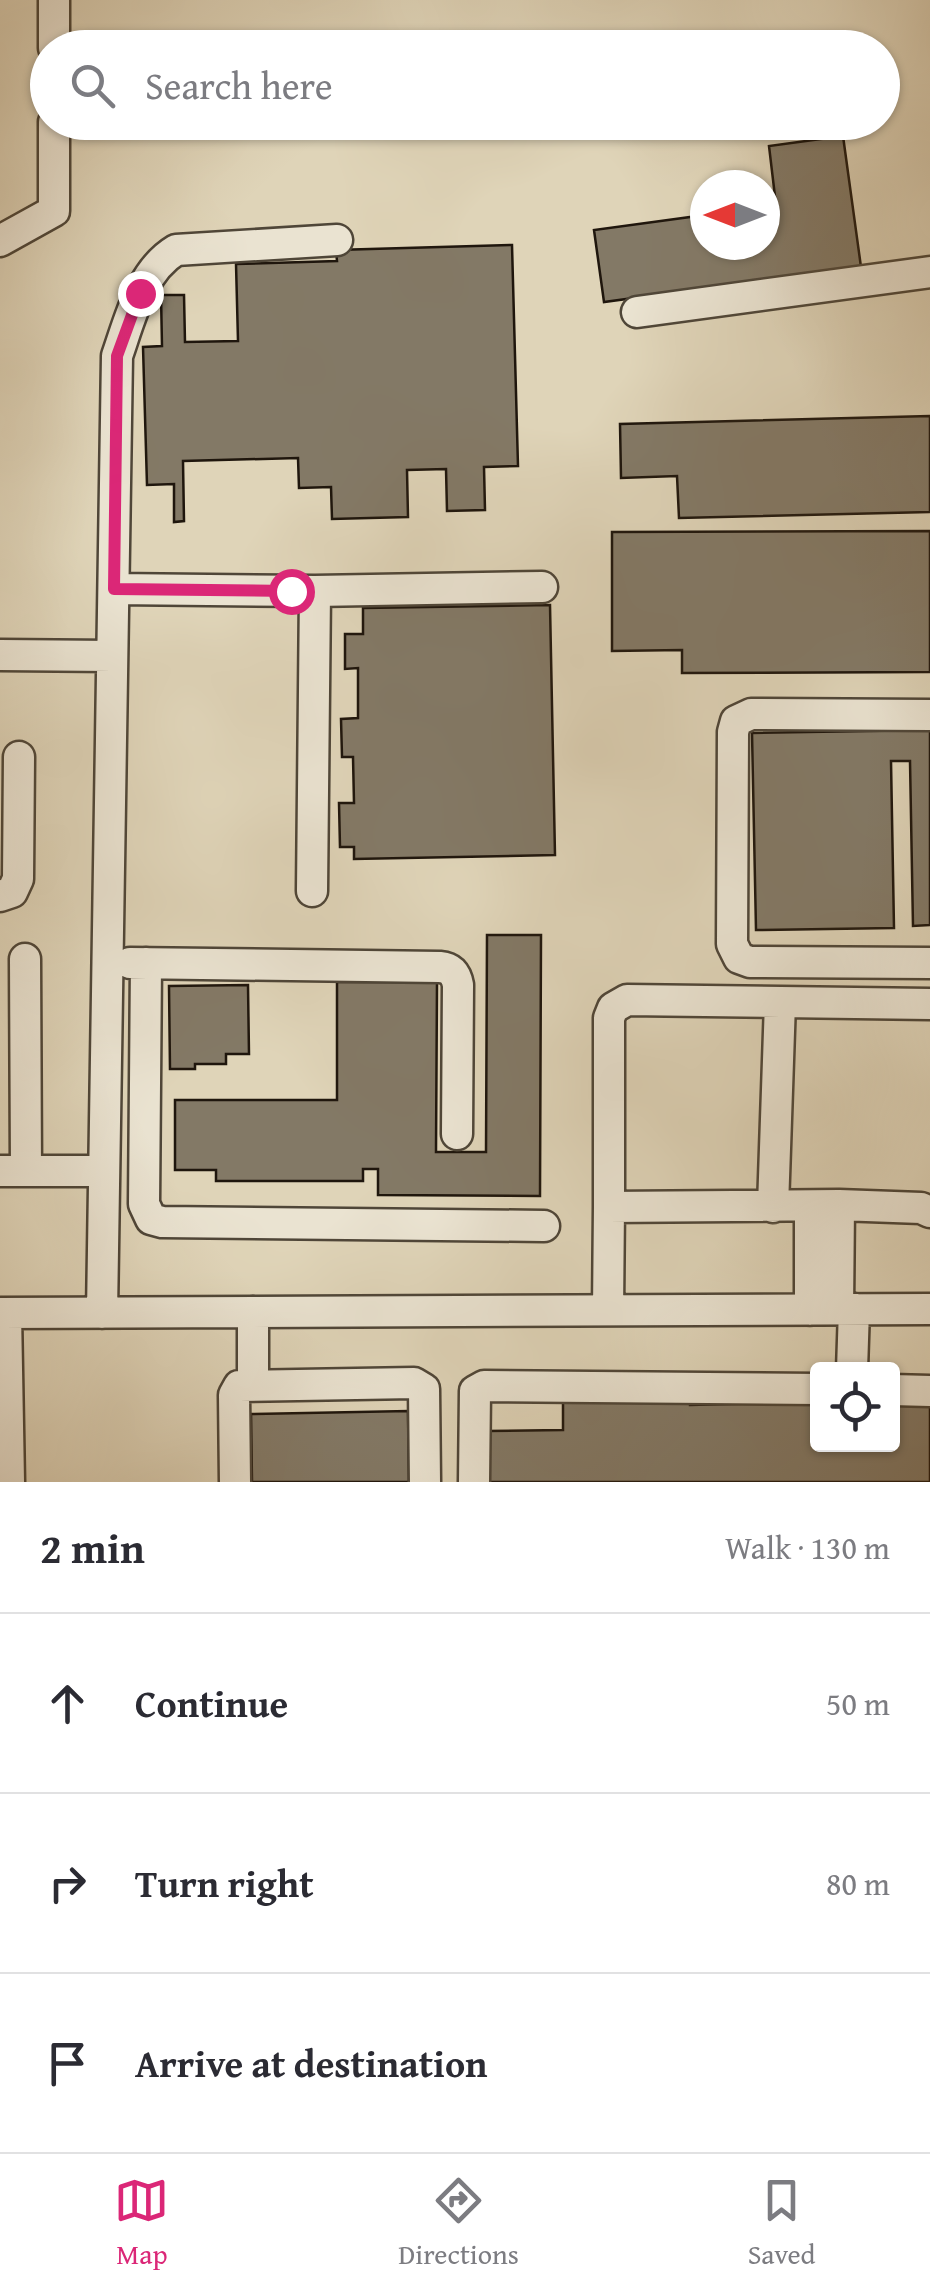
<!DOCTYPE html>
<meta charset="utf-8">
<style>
body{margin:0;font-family:"Gentium Book Plus",serif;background:#f2f2f3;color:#2b2b33}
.controls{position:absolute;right:30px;bottom:30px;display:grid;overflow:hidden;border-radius:10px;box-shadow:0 2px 8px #0004}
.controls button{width:90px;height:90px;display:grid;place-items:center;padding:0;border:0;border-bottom:2px solid #e1e1e2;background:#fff;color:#2b2b33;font:50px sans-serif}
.compass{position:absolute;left:690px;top:170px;width:90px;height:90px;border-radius:50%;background:#fff;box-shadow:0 2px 8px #0004;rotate:270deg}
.stop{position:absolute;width:30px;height:30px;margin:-22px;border:8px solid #db2777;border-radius:50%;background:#fff}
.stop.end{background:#db2777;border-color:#fff;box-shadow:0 2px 10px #0008}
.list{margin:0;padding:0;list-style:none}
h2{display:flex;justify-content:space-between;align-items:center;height:130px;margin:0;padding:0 40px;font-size:42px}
h2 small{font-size:32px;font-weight:400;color:#7c7c81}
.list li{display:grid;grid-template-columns:65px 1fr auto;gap:30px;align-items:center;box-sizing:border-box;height:180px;padding:0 40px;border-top:2px solid #e1e1e2}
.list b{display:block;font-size:38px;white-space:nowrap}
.list em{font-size:32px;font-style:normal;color:#7c7c81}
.icon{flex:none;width:55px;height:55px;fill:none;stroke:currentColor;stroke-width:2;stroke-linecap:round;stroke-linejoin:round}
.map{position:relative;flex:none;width:930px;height:1482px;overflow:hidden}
.search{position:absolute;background:#fff;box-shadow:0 2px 8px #0004;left:30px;right:30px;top:30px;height:110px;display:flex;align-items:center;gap:25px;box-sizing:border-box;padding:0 35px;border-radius:55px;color:#7c7c81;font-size:38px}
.sheet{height:670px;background:#fff}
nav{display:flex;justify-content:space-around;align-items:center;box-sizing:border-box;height:140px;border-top:2px solid #e1e1e2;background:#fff;font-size:28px;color:#7c7c81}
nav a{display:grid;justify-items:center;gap:5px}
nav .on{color:#db2777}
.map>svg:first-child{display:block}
.building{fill:#837966;stroke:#1f160d;stroke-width:2.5}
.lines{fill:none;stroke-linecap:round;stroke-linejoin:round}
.minor-casing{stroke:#4f4638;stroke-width:35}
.minor{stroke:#eae3d1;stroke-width:30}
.route{stroke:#db2777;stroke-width:12}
</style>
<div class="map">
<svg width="930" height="1482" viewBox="0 0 930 1482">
<rect width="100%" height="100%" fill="#dfd4b8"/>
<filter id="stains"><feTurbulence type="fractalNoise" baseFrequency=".002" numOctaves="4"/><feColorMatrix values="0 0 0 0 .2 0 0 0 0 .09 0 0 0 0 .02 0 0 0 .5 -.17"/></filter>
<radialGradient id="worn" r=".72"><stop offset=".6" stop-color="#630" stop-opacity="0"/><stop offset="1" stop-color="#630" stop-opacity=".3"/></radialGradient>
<!-- building -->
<path class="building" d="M843,136L861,267L604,302L594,230L705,215V245H765V207L776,205L769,146Z
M512,245L518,466L484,467L485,510L447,511L446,469L407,470L408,517L332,519L331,487L299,488L298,458L183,461L184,521L174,522V484L147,485L143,347L162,346L161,295H184L185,342L238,341L236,264L337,261L336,250Z
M930,416V512L679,518L677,476L621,478L620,424Z
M930,531V672L682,673V650L612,651V532Z
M550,605L555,855L354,859V847H340L339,803H354L353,757H342L341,719L358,718V668L345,669V634H363V608Z
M930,730V925L913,926L910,761H891L894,928L756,930L752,733Z
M487,935H541L540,1196L378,1195V1169H363V1181H216V1170H175V1100H337V982H437L436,1152H486Z
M248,985L249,1054H226V1064H195V1069H170L169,986Z
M689,1394L690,1405L818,1402V1444H892V1400H930V1482H489L487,1431L563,1430V1397Z
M408,1411L409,1482H252L251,1414Z"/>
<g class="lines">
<!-- minor casing -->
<g class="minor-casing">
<path id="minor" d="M54,0V48
M0,241L54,211V122
M637,312L930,272
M114,589L315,591L312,891
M315,591L542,587
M0,655L112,656
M930,715L751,714L736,721L733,732L732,944L739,958L750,962L930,963
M0,896L12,892L18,879L19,757
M25,959L26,1171
M130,963L440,967C451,968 456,974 458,985L457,1134
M146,963L144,1204L151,1219L162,1222L544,1226
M930,1004L627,1000L613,1008L609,1018V1207L839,1205L921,1208L930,1212
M0,1171H104
M773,1207L780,1002
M838,1309L839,1205
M608,1310L609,1207
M810,1310V1206
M253,1312V1385
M0,1313L930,1309
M6,1313L9,1482
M102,1313L117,356C130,319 141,271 176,250L337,240
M852,1370L854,1309
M892,1390L930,1391
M235,1482L234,1395L239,1386L414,1383L424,1389L425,1482
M474,1482L475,1391L484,1386L818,1389"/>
</g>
<!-- minor -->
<use href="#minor" class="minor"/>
</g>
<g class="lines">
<!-- route -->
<path class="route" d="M140,293L117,356L114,589L291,591"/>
</g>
<rect width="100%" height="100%" filter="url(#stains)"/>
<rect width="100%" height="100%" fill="url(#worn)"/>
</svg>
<div class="controls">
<button><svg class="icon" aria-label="locate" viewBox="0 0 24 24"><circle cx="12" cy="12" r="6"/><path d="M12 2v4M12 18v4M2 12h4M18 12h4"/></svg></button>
</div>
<svg class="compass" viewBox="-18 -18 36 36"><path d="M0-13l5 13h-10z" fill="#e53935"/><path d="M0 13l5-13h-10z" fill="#7c7c81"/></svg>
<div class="stop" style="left:291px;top:591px"></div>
<div class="stop end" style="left:140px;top:293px"></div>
<div class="search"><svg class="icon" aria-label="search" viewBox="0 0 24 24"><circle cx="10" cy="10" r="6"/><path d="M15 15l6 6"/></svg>Search here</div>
</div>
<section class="sheet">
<h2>2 min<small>Walk · 130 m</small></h2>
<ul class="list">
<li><svg class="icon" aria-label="ahead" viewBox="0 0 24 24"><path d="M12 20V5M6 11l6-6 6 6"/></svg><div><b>Continue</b></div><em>50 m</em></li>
<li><svg class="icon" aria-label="right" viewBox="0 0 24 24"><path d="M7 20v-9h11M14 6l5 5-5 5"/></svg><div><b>Turn right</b></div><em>80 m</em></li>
<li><svg class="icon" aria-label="arrive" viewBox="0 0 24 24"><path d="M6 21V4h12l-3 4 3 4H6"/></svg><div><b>Arrive at destination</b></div></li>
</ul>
</section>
<nav>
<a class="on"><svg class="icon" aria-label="map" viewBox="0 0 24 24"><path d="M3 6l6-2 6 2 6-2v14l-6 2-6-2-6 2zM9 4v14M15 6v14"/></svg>Map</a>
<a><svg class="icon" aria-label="directions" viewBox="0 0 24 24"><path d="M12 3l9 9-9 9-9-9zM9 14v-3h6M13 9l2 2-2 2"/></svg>Directions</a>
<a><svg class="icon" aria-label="saved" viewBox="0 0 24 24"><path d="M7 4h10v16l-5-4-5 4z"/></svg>Saved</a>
</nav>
